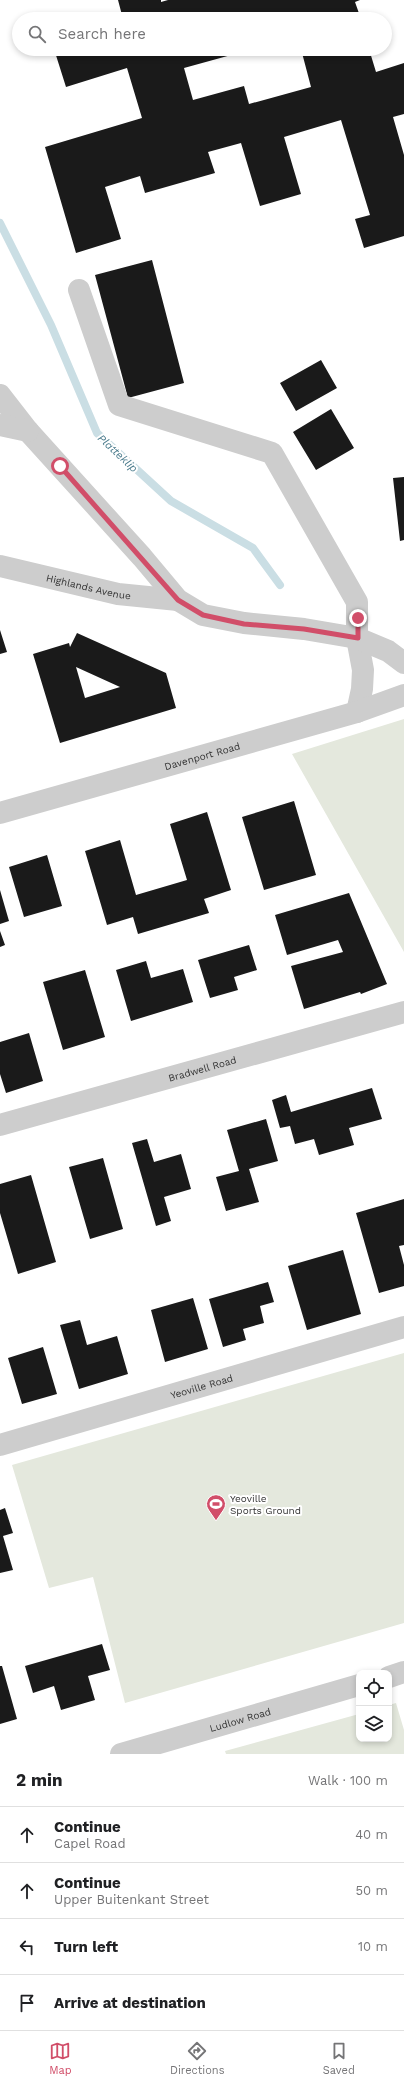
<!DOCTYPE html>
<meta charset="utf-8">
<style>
body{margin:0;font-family:"Work Sans",sans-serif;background:#f6f6f6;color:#202124}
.controls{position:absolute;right:12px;bottom:12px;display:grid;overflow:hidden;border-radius:8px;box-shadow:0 2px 6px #0003}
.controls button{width:36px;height:36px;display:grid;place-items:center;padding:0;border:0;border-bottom:1px solid #e0e0e0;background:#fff;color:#202124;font:20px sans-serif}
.stop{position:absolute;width:12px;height:12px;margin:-9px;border:3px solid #d14e69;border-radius:50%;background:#fff}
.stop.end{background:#d14e69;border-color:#fff;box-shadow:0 1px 4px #0008}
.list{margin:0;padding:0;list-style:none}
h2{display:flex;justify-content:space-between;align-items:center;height:52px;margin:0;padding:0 16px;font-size:17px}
h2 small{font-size:13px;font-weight:400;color:#757577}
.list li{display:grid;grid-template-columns:26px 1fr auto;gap:12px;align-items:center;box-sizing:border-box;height:56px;padding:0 16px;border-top:1px solid #e0e0e0}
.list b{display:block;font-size:15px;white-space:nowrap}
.list p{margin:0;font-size:13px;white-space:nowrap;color:#757577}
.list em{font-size:13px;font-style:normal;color:#757577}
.icon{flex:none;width:22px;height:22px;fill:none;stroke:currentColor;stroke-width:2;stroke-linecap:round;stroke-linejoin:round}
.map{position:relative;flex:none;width:404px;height:1754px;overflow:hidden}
.search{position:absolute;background:#fff;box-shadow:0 2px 6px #0003;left:12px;right:12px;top:12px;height:44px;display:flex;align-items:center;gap:10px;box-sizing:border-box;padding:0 14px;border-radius:22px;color:#757577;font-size:15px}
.sheet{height:276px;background:#fff}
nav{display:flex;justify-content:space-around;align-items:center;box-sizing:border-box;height:56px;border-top:1px solid #e0e0e0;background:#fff;font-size:11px;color:#757577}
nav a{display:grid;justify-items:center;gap:2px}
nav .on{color:#d14e69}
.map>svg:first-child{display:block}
.green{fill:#e4e8dd}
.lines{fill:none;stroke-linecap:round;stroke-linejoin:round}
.stream{stroke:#cadee4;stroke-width:8}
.building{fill:#1a1a1a;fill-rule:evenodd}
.minor{stroke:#cdcdcd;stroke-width:22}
.route{stroke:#d14e69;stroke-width:5}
.labels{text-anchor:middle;stroke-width:4;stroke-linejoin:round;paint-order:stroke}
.street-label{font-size:10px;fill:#333;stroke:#fff}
.poi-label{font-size:10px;fill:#333;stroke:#fff;text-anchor:start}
.water-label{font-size:11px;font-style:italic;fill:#4a7b8c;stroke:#fff}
</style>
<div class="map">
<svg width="404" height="1754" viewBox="0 0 404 1754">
<rect width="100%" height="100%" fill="#fff"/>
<!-- green -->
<path class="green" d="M404,719V952L292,754Z
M404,1353V1623L125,1703L93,1577L49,1588L12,1465Z
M396,1703L404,1730V1754H226L225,1751L359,1714V1739H389V1705Z"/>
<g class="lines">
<!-- stream -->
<path class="stream" d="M0,223L51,325L97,433L171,501L253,548L280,585"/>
</g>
<!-- building -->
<path class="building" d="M118,0H161V2L168,0H360L355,2L361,19H293L292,16L279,19H123Z
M54,49H241L242,52L184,68L193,100L244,86L249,104L311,87L301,49H369L376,72L404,63V114L393,117L404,155V236L364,248L355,219L370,215L341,120L284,137L301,194L260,206L241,143L208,152L215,173L145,193L140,176L105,187L121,239L76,253L45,147L142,118L127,68L66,87Z
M152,260L184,383L128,398L95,275Z
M321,360L337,388L296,411L280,383Z
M331,409L354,448L316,470L293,432Z
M404,477V540L400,541L393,478Z
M0,630L7,652L0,654Z
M77,633L166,673L176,708L60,743L33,654L69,643L70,647ZM76,667L120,687L85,698Z
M294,801L316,875L264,890L242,817Z
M207,812L231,890L204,899L209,913L138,934L133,917L107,925L85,851L120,840L136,895L187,880L170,824Z
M47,855L62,906L24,917L9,867Z
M0,890L9,921L0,924Z
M349,893L387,984L361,994L360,992L304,1009L291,966L343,952L338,940L287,955L275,915Z
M0,931L5,945L0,947Z
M249,945L257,970L234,977L238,990L210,998L198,960Z
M146,961L151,978L183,969L193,1002L131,1021L116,970Z
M85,970L105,1037L63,1050L43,982Z
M29,1033L43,1081L6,1093L0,1074V1042Z
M372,1088L382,1119L349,1128L354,1145L319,1155L314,1139L295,1144L290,1126L280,1128L272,1100L286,1095L291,1112Z
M266,1119L278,1161L249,1169L259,1202L226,1211L216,1177L239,1171L227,1130Z
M147,1139L154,1162L181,1154L191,1189L164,1197L171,1221L156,1226L132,1143Z
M103,1158L123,1229L90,1239L69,1167Z
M31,1175L56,1262L18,1274L0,1213V1184Z
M404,1199V1245L399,1246L404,1265V1286L379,1293L356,1213Z
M343,1250L361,1314L307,1330L288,1266Z
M268,1282L274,1302L260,1306L264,1323L243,1329L246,1340L223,1347L209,1299Z
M193,1298L208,1349L165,1362L151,1310Z
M80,1320L87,1345L117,1336L128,1374L79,1389L60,1325Z
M43,1347L57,1394L22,1404L8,1358Z
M5,1508L13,1533L3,1536L13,1570L0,1573V1510Z
M102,1644L110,1670L88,1676L95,1700L61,1710L54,1686L33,1693L25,1666Z
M0,1666H2L17,1719L0,1724Z"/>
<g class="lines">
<!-- minor -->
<g class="minor">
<path d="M79,290L119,405L272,453L357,602V638L363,670L362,689L357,712"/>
<path d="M0,395L28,431L142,557L178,600L203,615L244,623L304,629L357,638L388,651L404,663"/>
<path d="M0,425L28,431"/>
<path id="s1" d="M0,566L118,594L178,600"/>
<path id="s2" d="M0,813L357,712L404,695"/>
<path id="s3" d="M0,1125L404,1012"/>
<path id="s4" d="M0,1445L404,1327"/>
<path d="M389,1677L404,1672"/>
<path id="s5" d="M121,1754L359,1685"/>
</g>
</g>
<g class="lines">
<!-- route -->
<path class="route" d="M60,466L178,600L203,615L244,624L304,629L358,638V618"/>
</g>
<!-- icons -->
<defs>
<g id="stadium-pin" transform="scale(1)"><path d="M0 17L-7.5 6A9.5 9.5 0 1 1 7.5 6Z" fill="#d14e69" stroke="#fff"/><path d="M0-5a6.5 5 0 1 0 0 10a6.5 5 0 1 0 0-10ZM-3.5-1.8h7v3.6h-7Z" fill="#fff"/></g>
</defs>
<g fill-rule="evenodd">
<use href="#stadium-pin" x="216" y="1504"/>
</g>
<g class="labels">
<!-- street labels -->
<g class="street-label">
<text dy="4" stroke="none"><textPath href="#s1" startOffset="91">Highlands Avenue</textPath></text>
<text dy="4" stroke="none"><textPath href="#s2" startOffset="210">Davenport Road</textPath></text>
<text dy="4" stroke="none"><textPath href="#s3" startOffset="210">Bradwell Road</textPath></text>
<text dy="4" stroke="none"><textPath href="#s4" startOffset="210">Yeoville Road</textPath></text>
<text dy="4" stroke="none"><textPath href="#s5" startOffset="124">Ludlow Road</textPath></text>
</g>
<!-- poi labels -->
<g class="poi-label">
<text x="230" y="1502">Yeoville<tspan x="230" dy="12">Sports Ground</tspan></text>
</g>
<!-- water labels -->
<g class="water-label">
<text transform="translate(118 453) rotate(43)" y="4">Platteklip</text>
</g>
</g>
</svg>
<div class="controls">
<button><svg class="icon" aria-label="locate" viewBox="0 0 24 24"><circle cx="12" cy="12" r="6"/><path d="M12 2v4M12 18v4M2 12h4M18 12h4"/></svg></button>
<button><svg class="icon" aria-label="layers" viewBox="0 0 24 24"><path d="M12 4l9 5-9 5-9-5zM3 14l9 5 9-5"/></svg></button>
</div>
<div class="stop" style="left:60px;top:466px"></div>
<div class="stop end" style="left:358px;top:618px"></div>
<div class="search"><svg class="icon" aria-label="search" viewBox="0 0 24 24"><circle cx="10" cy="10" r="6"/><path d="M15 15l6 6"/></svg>Search here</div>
</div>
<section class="sheet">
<h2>2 min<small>Walk · 100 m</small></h2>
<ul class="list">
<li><svg class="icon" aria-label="ahead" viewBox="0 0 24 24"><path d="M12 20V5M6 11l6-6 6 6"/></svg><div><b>Continue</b><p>Capel Road</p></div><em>40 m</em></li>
<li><svg class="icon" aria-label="ahead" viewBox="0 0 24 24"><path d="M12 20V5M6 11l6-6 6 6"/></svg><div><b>Continue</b><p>Upper Buitenkant Street</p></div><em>50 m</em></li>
<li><svg class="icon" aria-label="left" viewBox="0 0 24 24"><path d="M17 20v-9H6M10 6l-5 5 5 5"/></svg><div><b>Turn left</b></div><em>10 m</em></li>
<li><svg class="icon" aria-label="arrive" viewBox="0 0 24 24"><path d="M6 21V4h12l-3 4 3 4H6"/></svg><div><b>Arrive at destination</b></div></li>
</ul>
</section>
<nav>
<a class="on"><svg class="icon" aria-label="map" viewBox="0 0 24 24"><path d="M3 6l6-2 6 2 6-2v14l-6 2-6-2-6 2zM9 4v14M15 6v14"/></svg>Map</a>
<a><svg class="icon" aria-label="directions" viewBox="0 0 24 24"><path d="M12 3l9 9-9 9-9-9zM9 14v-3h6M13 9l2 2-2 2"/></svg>Directions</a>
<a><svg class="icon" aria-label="saved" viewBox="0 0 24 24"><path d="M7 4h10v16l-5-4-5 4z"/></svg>Saved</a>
</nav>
